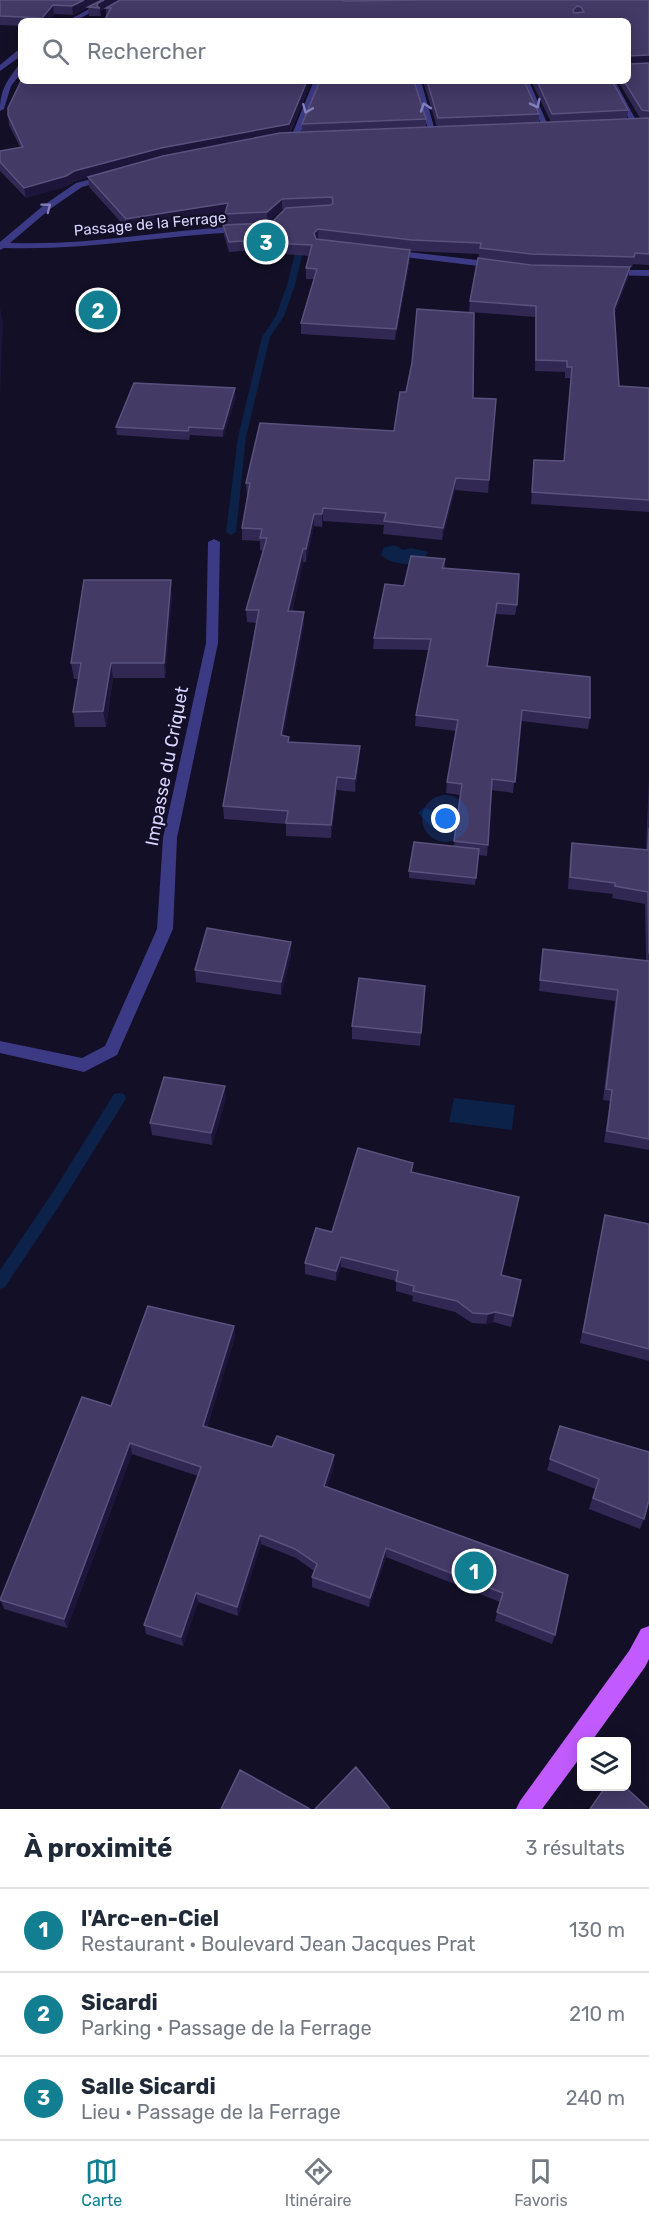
<!DOCTYPE html>
<html lang="fr">
<meta charset="utf-8">
<style>
body{margin:0;font-family:Rubik,sans-serif;background:#f2f2f3;color:#1f2937}
.controls{position:absolute;right:18px;bottom:18px;display:grid;overflow:hidden;border-radius:9px;box-shadow:0 3px 15px #0003}
.controls button{width:54px;height:54px;display:grid;place-items:center;padding:0;border:0;border-bottom:2px solid #e0e1e3;background:#fff;color:#1f2937;font:30px sans-serif}
.you{position:absolute;left:446px;top:819px;width:21px;height:21px;margin:-15px;border:4px solid #fff;border-radius:50%;background:#1a73e8;box-shadow:0 0 0 9px #1a73e833}
.badge{display:grid;place-items:center;width:39px;height:39px;border-radius:50%;background:#117e91;color:#fff;font-size:20px;font-weight:700}
.pin{position:absolute;translate:-50% -50%;border:3px solid #fff;box-shadow:0 2px 6px #0006}
.list{margin:0;padding:0;list-style:none}
h2{display:flex;justify-content:space-between;align-items:center;height:78px;margin:0;padding:0 24px;font-size:26px}
h2 small{font-size:20px;font-weight:400;color:#747a83}
.list li{display:grid;grid-template-columns:39px 1fr auto;gap:18px;align-items:center;box-sizing:border-box;height:84px;padding:0 24px;border-top:2px solid #e0e1e3}
.list b{display:block;font-size:22px;white-space:nowrap}
.list p{margin:0;font-size:20px;white-space:nowrap;color:#747a83}
.list em{font-size:20px;font-style:normal;color:#747a83}
.icon{flex:none;width:33px;height:33px;fill:none;stroke:currentColor;stroke-width:2;stroke-linecap:round;stroke-linejoin:round}
.map{position:relative;flex:none;width:649px;height:1809px;overflow:hidden}
.search{position:absolute;background:#fff;box-shadow:0 3px 15px #0003;left:18px;right:18px;top:18px;height:66px;display:flex;align-items:center;gap:15px;box-sizing:border-box;padding:0 21px;border-radius:9px;color:#747a83;font-size:22px}
.sheet{height:330px;background:#fff}
nav{display:flex;justify-content:space-around;align-items:center;box-sizing:border-box;height:84px;border-top:2px solid #e0e1e3;background:#fff;font-size:16px;color:#747a83}
nav a{display:grid;justify-items:center;gap:3px}
nav .on{color:#117e91}
.map>svg:first-child{display:block}
.water{fill:#0c2248}
.lines{fill:none;stroke-linecap:round;stroke-linejoin:round}
.stream{fill:#0c2248;fill-rule:evenodd}
.minor{fill:#3d3a85;fill-rule:evenodd}
.major{fill:#c25bff;fill-rule:evenodd}
.wall{fill:#312854}
.shaded-wall{fill:#1d163a}
.building{fill:#433a66;stroke:#5a527e;stroke-width:1.5;fill-rule:evenodd}
.oneway{stroke:#837fbc}
.labels{text-anchor:middle;stroke-width:4.5;stroke-linejoin:round;paint-order:stroke}
.far-street-label{font-size:15px;fill:#d9d4ff;stroke:#130f26}
.street-label{font-size:18px;fill:#d9d4ff;stroke:#130f26}
</style>
<div class="map">
<svg width="649" height="1809" viewBox="0 0 649 1809">
<rect width="100%" height="100%" fill="#130f26"/>
<!-- water -->
<path class="water" d="M394,545L403,550L411,548L428,552C420,569 393,566 381,555L383,548Z
M423,808L451,816L461,811L458,829L433,828L418,813Z
M454,1098L515,1105L512,1130L449,1122Z"/>
<g class="lines">
<!-- stream -->
<path class="stream" d="M297,246L304,248L295,285L284,316L270,337L246,437L236,532L231,535L226,532L238,437L262,337L276,316L287,285Z
M119,1093L124,1094L126,1098L124,1102L63,1200L5,1287L0,1289V1270L53,1192L114,1094Z"/>
<!-- minor -->
<path class="minor" d="M106,0H114L75,21H67Z
M18,50H21V56L0,71V65Z
M18,66H21V73L11,86L4,109L0,111C0,91 6,82 18,66Z
M289,81H362L358,83H321L299,137L295,139L291,137L313,83H293Z
M413,81H421L436,134L429,132Z
M521,81H529L550,130L543,128Z
M607,81H615L639,126H633Z
M107,175L111,177L110,179L82,187L50,209L10,243C88,246 165,230 242,226L246,229L242,232C163,235 84,251 4,248L0,250V242L44,205L76,183Z
M391,250L495,262L500,265L495,268L388,255L387,253Z
M609,270H649V276L606,275L604,273Z
M214,539L220,542L218,643L177,838L173,929L117,1055L84,1072L0,1053V1041L82,1058L105,1046L157,929L163,838L206,643L208,542Z"/>
<!-- major -->
<path class="major" d="M649,1626V1659L645,1667L591,1742H582V1755L542,1809H516L520,1801L629,1651L641,1629Z"/>
</g>
<!-- wall -->
<path class="wall" d="M0,0H101L73,15L54,14L48,21H21V26L0,25Z
M120,0H649V265L633,264L632,267H630L628,278L614,315L619,386L649,388V512L531,504L534,460L564,461L571,378H565V372L535,371V317L469,312L470,301L479,254L410,251V261L395,340L301,334V323L314,279H306V268L309,256L271,253L269,249L229,252L224,235L223,225L271,223L285,209H282L267,223L226,225L225,213L127,229L89,187L88,177L75,181L67,186L26,198L0,171V151L20,147L9,125L8,115L310,85L290,133H302V124L426,119V127H437L423,81H524L539,114V123L551,122L531,81H612L628,110L627,119L640,118L618,81H628V21L106,16V8L100,11L101,16H89L88,7Z
M236,396L223,437L190,435L189,440L117,435L116,427Z
M473,398L496,399L488,493L455,490L442,540L383,534L384,525L323,521L322,527L314,526L306,562H303L292,612L304,625L283,735L289,737V742L359,759L355,792L337,790L331,838L286,836V824L224,819L223,806L256,623L247,622L246,610L263,551L260,550V541L242,540V528L248,496H247L246,483L394,431Z
M445,559V568L517,605L515,615L495,614L487,666L590,718L588,729L521,721L513,793L492,790L487,856L478,855L475,885L409,878V871L454,846L460,795L446,793L447,782L456,731L415,726L416,715L429,650L373,649L374,638L404,586Z
M172,595L165,678H113L106,727H75L73,712L79,679H74L71,663Z
M649,778V1150L604,1142L610,1101L603,1100L615,1001L539,991L543,949L646,961L645,904L612,898L613,894L568,889L570,854L572,843L646,850Z
M291,955L281,995L196,982L195,970Z
M425,986L420,1046L352,1039V1026Z
M226,1098L212,1145L152,1135L150,1123Z
M412,1172L519,1197L501,1276L521,1280L511,1327L493,1322L486,1324L472,1323L455,1312L412,1301L413,1296L396,1291V1281L341,1267L336,1281L305,1274V1263L332,1232Z
M605,1215L649,1224V1361L580,1343Z
M234,1326L235,1337L207,1427L272,1447L334,1455V1466L327,1487L568,1575L555,1635L552,1644L495,1621L500,1602L386,1557L369,1607L312,1587V1577L314,1571L296,1558L261,1544L238,1616L198,1602L183,1646L146,1634L144,1625L198,1476L132,1454L67,1628L4,1609L0,1599L111,1406Z
M560,1426L644,1519L640,1529L589,1509L595,1489L547,1470Z"/>
<!-- shaded-wall -->
<path class="shaded-wall" d="M84,0H101L73,15L72,6Z
M104,0H120L100,11V8H97L98,3Z
M53,5L54,14L48,21H42V18Z
M649,55V64L628,65V56Z
M307,81H310V85L289,134L162,158L75,181L67,186L26,198L24,188L74,171Z
M282,199V209L267,223V212Z
M228,203L229,213L127,229L126,219Z
M318,229V240L314,243V233Z
M410,250V261L395,340L396,329Z
M630,267L628,278L612,320L614,309Z
M0,308L3,322L0,398Z
M235,388L236,396L223,437V429Z
M456,478L455,490L442,540L443,528Z
M323,508V521L322,527V514Z
M314,514V526L306,562V549Z
M303,549V562L289,624L288,611Z
M171,580L172,595L165,678L164,663Z
M304,612V625L281,748V735Z
M111,663L113,678L106,727L103,711Z
M360,746L359,759L355,792V779Z
M337,777V790L331,838V825Z
M291,942V955L281,995V982Z
M225,1086L226,1098L212,1145L211,1133Z
M341,1257V1267L336,1281V1271Z
M495,1312L493,1322L486,1324L488,1314Z
M234,1326L235,1337L204,1436L203,1426Z
M130,1443L132,1454L67,1628L64,1619Z
M334,1455V1466L324,1496V1486Z
M260,1535L261,1544L238,1616L237,1607Z
M386,1548V1557L369,1607L370,1598Z
M196,1593L198,1602L183,1646L181,1637Z"/>
<!-- building -->
<path class="building" d="M0,0H84L72,6L53,5L42,18L0,16Z
M102,0H104L98,3L97,6L100,8L88,7Z
M120,0H343L345,1L420,0H649V55L628,56V21H104L111,8H106ZM577,6L581,7L584,12L574,13L573,10Z
M628,63L629,64L649,63V111L642,110L624,81H628Z
M21,81H307L289,124L161,148L74,171L66,176L24,188L0,162V151L23,147L8,115V108Z
M320,81H414L426,119L302,124Z
M427,81H524L539,114L438,118Z
M537,81H612L628,110L552,114Z
M649,118V254L635,253L634,257L531,254L480,248L481,243L412,240L318,229L314,233L316,239L410,250L396,329L301,323L317,269L306,268L312,245L270,243L269,239L229,242L223,225L271,223L286,208L331,205L333,203L332,197L282,199L267,212L225,214L228,203L126,219L88,177L163,156L280,133Z
M478,258L531,265L630,267L614,309L619,386L649,388V500L532,492L534,460L564,461L572,367H567V361L536,360V306L470,301Z
M417,309L474,313L473,398L496,399L489,480L456,478L443,528L384,521L386,513L323,508L322,514H314L306,549H303L288,611L304,612L281,735L289,737L288,742L360,746L355,779L337,777L331,825L286,823L288,811L223,806L259,610H246L267,538H260L262,529L242,528L250,483H246L260,423L394,431L400,392H406L412,363Z
M134,383L235,388L223,429L189,427L188,431L116,427Z
M411,556L445,559L442,568L519,574L517,605L497,603L487,666L590,677V718L522,710L515,782L492,779L488,845L454,841L462,784L447,782L458,720L416,715L431,639L374,638L385,584L404,586Z
M84,580H171L164,663H111L103,711L73,712L81,663H71Z
M649,828V954L648,892L615,886V883L570,877L572,843L648,850Z
M414,842L479,849L476,878L409,871Z
M207,928L291,942L281,982L195,970Z
M543,949L649,961V1139L607,1131L612,1090L606,1089L618,990L540,980Z
M359,978L425,986L421,1033L352,1026Z
M164,1077L225,1086L211,1133L150,1123Z
M358,1148L413,1163L411,1172L519,1197L501,1275L521,1280L513,1316L495,1312L488,1314L473,1313L457,1301L413,1291L414,1286L396,1281L398,1271L341,1257L336,1271L305,1263L316,1228L332,1232Z
M605,1215L649,1224V1349L583,1332Z
M148,1306L234,1326L203,1426L272,1447L277,1436L334,1455L324,1486L568,1575L555,1635L497,1612L503,1593L386,1548L370,1598L312,1577L317,1564L295,1549L260,1535L237,1607L196,1593L181,1637L144,1625L201,1467L130,1443L64,1619L0,1600L82,1397L111,1406Z
M560,1426L649,1452V1500L644,1519L593,1498L599,1479L550,1459Z
M356,1767L390,1809H315Z
M240,1770L310,1809H221Z
M606,1786H624L649,1809H590Z"/>
<!-- one-way arrows -->
<defs><path id="oneway-chevron" d="M-2-3.5L2.5 0L-2 3.5" fill="none" stroke-width="1.6" stroke-linecap="round" stroke-linejoin="round" transform="scale(1.5)"/></defs>
<g class="oneway">
<use href="#oneway-chevron" transform="translate(536 104) rotate(64)"/>
<use href="#oneway-chevron" transform="translate(425 107) rotate(-108)"/>
<use href="#oneway-chevron" transform="translate(307 109) rotate(112)"/>
<use href="#oneway-chevron" transform="translate(47 207) rotate(-37)"/>
</g>
<g class="labels">
<!-- far-street labels -->
<g class="far-street-label">
<text transform="translate(150 224) rotate(-5)" y="5">Passage de la Ferrage</text>
</g>
<!-- street labels -->
<g class="street-label">
<text transform="translate(167 766) rotate(-79)" y="6">Impasse du Criquet</text>
</g>
</g>
</svg>
<div class="controls">
<button><svg class="icon" aria-label="layers" viewBox="0 0 24 24"><path d="M12 4l9 5-9 5-9-5zM3 14l9 5 9-5"/></svg></button>
</div>
<div class="you"></div>
<div class="pin badge" style="left:474px;top:1571px">1</div>
<div class="pin badge" style="left:98px;top:310px">2</div>
<div class="pin badge" style="left:266px;top:242px">3</div>
<div class="search"><svg class="icon" aria-label="search" viewBox="0 0 24 24"><circle cx="10" cy="10" r="6"/><path d="M15 15l6 6"/></svg>Rechercher</div>
</div>
<section class="sheet">
<h2>À proximité<small>3 résultats</small></h2>
<ul class="list">
<li><span class="badge">1</span><div><b>l'Arc-en-Ciel</b><p>Restaurant · Boulevard Jean Jacques Prat</p></div><em>130 m</em></li>
<li><span class="badge">2</span><div><b>Sicardi</b><p>Parking · Passage de la Ferrage</p></div><em>210 m</em></li>
<li><span class="badge">3</span><div><b>Salle Sicardi</b><p>Lieu · Passage de la Ferrage</p></div><em>240 m</em></li>
</ul>
</section>
<nav>
<a class="on"><svg class="icon" aria-label="map" viewBox="0 0 24 24"><path d="M3 6l6-2 6 2 6-2v14l-6 2-6-2-6 2zM9 4v14M15 6v14"/></svg>Carte</a>
<a><svg class="icon" aria-label="directions" viewBox="0 0 24 24"><path d="M12 3l9 9-9 9-9-9zM9 14v-3h6M13 9l2 2-2 2"/></svg>Itinéraire</a>
<a><svg class="icon" aria-label="saved" viewBox="0 0 24 24"><path d="M7 4h10v16l-5-4-5 4z"/></svg>Favoris</a>
</nav>
